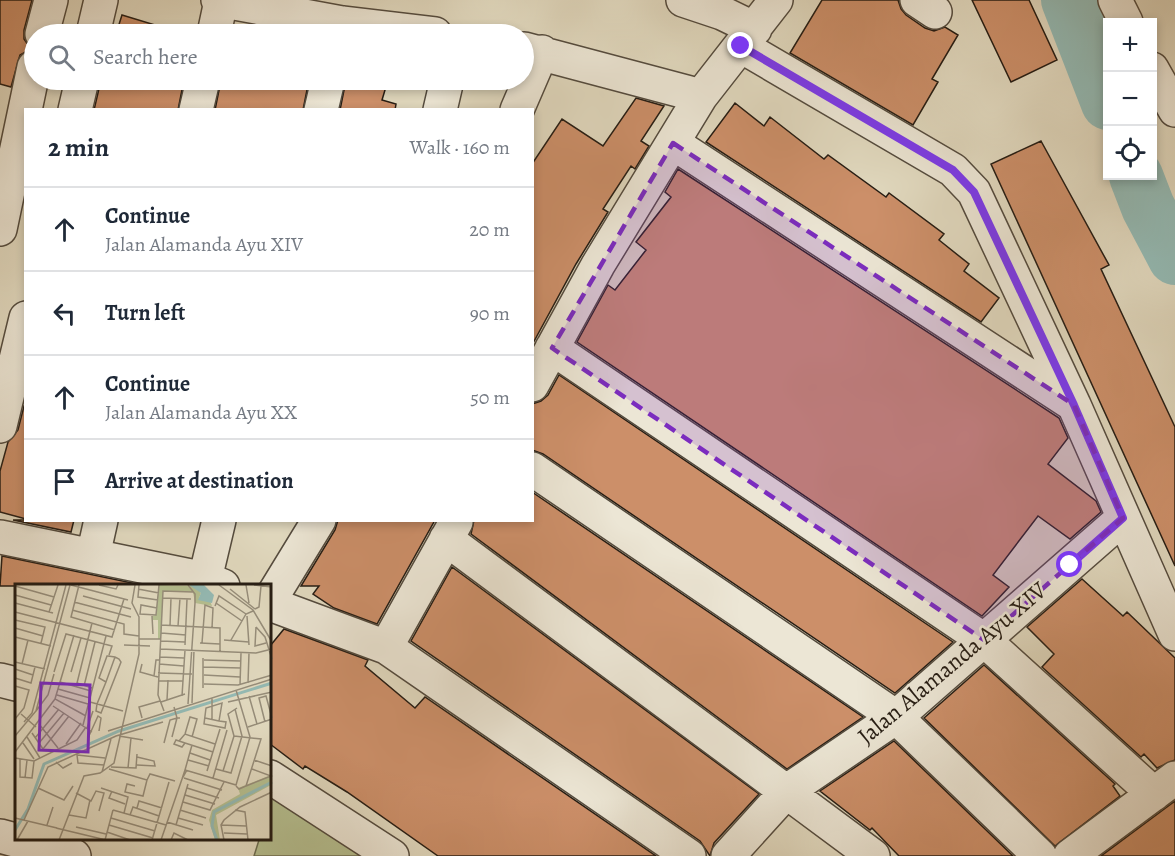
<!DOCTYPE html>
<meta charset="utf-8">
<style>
body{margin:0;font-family:Alegreya,serif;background:#f2f2f3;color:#1f2937}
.controls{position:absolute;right:18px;top:18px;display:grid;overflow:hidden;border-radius:0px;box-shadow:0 3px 9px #0003}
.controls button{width:54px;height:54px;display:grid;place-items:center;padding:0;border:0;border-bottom:2px solid #e0e1e3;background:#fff;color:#1f2937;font:30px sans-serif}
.stop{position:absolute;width:18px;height:18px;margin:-14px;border:4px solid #7c3aed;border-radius:50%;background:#fff}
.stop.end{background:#7c3aed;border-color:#fff;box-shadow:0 2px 6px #0008}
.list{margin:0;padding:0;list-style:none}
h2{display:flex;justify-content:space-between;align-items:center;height:78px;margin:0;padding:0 24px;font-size:26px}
h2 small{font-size:20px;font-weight:400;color:#747a83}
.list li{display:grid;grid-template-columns:39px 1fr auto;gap:18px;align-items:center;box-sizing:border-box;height:84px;padding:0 24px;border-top:2px solid #e0e1e3}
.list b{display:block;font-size:22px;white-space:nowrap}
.list p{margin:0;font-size:20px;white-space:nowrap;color:#747a83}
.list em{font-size:20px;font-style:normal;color:#747a83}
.icon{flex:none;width:33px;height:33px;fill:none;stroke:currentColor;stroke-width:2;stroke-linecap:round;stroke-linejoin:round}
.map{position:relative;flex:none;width:1175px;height:856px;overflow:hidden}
.search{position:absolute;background:#fff;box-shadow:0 3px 9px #0003;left:24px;top:24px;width:510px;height:66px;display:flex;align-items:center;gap:15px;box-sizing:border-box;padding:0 21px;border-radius:33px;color:#747a83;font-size:22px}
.panel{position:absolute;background:#fff;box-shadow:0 3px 9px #0003;left:24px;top:108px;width:510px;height:414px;border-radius:0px}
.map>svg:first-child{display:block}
.green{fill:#b5bf90;stroke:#6d6e52;stroke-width:1.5}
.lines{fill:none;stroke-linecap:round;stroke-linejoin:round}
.river{stroke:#94bab4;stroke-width:54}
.building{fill:#cc8f69;stroke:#251c13;stroke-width:1.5}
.minor-casing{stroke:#544b3e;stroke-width:36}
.minor{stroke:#ece6d5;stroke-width:33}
.route{stroke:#7c3aed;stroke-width:8}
.marked{fill:#7b2cbf;fill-opacity:0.2;stroke:#7b2cbf;stroke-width:4.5;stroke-dasharray:12 8;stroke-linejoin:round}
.labels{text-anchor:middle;stroke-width:5;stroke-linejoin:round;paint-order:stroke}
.street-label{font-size:24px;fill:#251c13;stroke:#ece6d5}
.inset-river{fill:none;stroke:#94bab4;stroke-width:3}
.inset-road{fill:none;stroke:#968d7a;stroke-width:1.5}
.view{fill:#7b2cbf;fill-opacity:0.15;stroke:#7b2cbf;stroke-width:3}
.inset-edge{fill:none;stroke:#251c13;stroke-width:3}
</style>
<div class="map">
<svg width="1175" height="856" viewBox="0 0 1175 856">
<rect width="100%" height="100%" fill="#e1d9bf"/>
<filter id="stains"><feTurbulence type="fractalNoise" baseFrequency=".00333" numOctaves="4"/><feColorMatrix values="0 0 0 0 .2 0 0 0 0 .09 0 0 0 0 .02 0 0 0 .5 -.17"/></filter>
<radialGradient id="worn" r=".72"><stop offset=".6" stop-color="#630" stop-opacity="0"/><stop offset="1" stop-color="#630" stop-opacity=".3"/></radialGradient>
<!-- green -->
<path class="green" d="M275,780L392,856H254L259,840H270V798Z"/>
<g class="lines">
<!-- river -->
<path class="river" d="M1068,0L1108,103
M1136,176L1148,207L1175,258"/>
</g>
<!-- building -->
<path class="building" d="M0,0H32L24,30V39L31,49L20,55L11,87L0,84Z
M822,0H898L901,9L906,15L925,28L934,31L945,27L958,35L932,79L938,82L913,125L790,53Z
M972,0H1029L1057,60L1011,82Z
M122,15L165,28V33L171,34H116Z
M101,80H184L178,110H94Z
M221,80H309L303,110H215Z
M346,80H388L382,100L396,104L395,110H340Z
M636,98L664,106L641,141L649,146L635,169L631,166L603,209L608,212L576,264L532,345V164L562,119L603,146Z
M735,103L764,126L770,117L824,159L828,155L886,197L889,193L944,234L939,240L969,264L964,271L999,298L981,322L706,142Z
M1041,141L1109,265L1101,269L1175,427V566L991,164Z
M678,169L1059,418L1068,438L1048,464L1096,501L1101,512L1070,539L1038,516L993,575L1009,587L982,616L577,342L608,285L615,290L646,250L636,242L671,197L665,192Z
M559,375L953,642L895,693L543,454L532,450V404L541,401L548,395Z
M24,406L26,407V519L0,512V471L8,442L18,430Z
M532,492L863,717L787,769L471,534L474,520H532Z
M13,520H74L71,532Z
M338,520H435L377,624L334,608L313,594L319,586H301L335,530Z
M2,556L137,584L136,586H0Z
M452,567L759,794L714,843L710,856L700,841L411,641Z
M1082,579L1123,616L1127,612L1175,658V760L1157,768L1144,754L1141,757L1042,667L1054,654L1027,627Z
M284,629L368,660L365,666L415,708L425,697L656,856H438L347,792L305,766L303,769L270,744V646Z
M984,665L1115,784L1113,786L1120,796L1055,846L924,718Z
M894,741L1013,856H899L872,828L870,830L820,791Z
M1175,801V856H1101L1167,807Z"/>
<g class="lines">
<!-- minor casing -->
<g class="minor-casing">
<path id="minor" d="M218,0L342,23L435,34
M683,0L722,13L755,29
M917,0L935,12
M1115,0L1126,22
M42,34L51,0
M93,34L101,0
M214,34L221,1
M741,46L953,170L974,192L1074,405L1175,634
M524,49L701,96
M1152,69L1175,110
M75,110L82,80
M196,110L203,80
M321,110L328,80
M440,110L447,80
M517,110L542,52
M673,143L1074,405
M0,229L34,67
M552,348L984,640L1154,794
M532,385L598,265L701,96L776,0
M0,426L26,318
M532,469L896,717L1040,856
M0,537L205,579L223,586
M446,539L873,856
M93,556L101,520
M205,579L219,520
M270,600L319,520
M270,604L386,647L689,856
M386,647L456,522
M0,680L16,684
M270,777L392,856
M0,836L74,856
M728,856L787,791L896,717L1123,518
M1070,856L1175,778"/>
</g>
<!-- minor -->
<use href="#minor" class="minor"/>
</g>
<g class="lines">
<!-- route -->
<path class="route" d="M741,46L953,170L974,192L1074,405L1123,518L1070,565"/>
</g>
<!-- marked area -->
<path class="marked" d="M673,143L1074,405L1123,518L984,640L552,348Z"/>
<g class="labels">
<!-- street labels -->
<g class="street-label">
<text transform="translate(952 663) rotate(-40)" y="8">Jalan Alamanda Ayu XIV</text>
</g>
</g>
<!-- overview -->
<g transform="translate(15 584)">
<rect width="256" height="256" fill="#e1d9bf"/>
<path d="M144,1L179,2L186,9L184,14L195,17L197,22L180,19L178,8L148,7L146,55H143V36H138L137,32L141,31ZM256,191V201L201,231L205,256H200L194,236L197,226L225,210L223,204Z" fill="#b5bf90"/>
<path d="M174,1H189L199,11L197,19L183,16L186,9Z" fill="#94bab4"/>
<path class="inset-river" d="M0,246L13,225L29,180L104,147L257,99M202,256L197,242L199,228L257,198"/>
<path class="inset-road" d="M56,1L113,16M64,1L56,33L100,46M84,1L101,5L103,1M124,1L123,13L143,16M173,1L180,10V19L173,120M204,1L238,26L257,58M231,1L234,19M239,1L257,3M0,2L39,13M123,5L144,9M215,5L240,25M0,11L36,21M68,12L116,25M147,14L176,15M59,18L116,33M0,19L38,29M201,19L227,37M200,22L204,12L231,30M142,24L126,21L125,30L141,31L144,1M240,25L244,23L246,2M57,26L109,40V50L124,52M0,28L97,53L109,15M34,28L43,1M137,32L138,50M232,32L234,61M0,36L30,43L26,59M77,39L62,99L77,104M146,41L205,44V68M155,42L156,14M163,42L165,14M241,43L250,53L257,75M241,43L240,62L251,59M0,44L28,52M146,49L171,51M59,51L40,115L71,132M0,53L36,62M124,55H146M209,56L234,58M216,56L231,30L238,27M146,57L170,58M185,59L205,60M187,59L190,21L198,24L197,44M109,61L135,62M170,61L172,15M145,65L241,69L257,65M145,73L169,74M188,74V104M189,76L226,77M0,78L30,85M7,80L13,56M127,80L125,88L143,93M144,80L169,82M188,83L226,84M0,85L18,91M39,88L51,50L97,62L94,71M56,88L66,54M143,89L177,90M189,91L225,93M139,92L141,76H144M0,94L16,99L20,83M143,97H168M45,98L76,107M91,98L84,94L92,72H93L100,73L104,75L106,78L86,129L81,127L82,120L91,98L100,73M233,99L234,69M189,100L223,101L257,91M225,101L226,69M0,102L14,106L9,124L0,135M69,102L80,58M43,105L75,114M42,111L73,120M167,112L170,66M234,112L242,140M197,114V135M152,116L153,96M75,118L108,127M146,118L170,110M213,118L257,108M177,119L179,66M38,122L77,148M21,127L33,111L39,90M149,127L143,111L148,7L178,8M6,130L21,143M127,134L124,123L145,117M190,134L204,137L211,138L210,144L189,140L191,124L207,119L204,137M9,138L17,129L51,1M250,138L244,114L251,112L257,134M24,140L43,164M68,141L91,52M233,143L257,135M72,144L78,127M93,147L257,95M17,149L28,165M170,150L175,133L182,135L177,153M0,152L21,127L55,1M104,152L128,156M219,152L246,155L231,202L224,205L221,202M219,152L213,130L222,124M12,153L25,174M157,153L162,134H165M20,154L44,125M73,154L83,132L86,134L84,147M164,157L170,150L200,160M8,159L19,175M24,159L49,129M149,159L155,136L162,134L159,123M170,159L167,163L159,160L161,156L170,159L198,168M51,160L66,139M177,161L170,186L221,201L235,153L221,106M28,165L54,132M0,168L40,115M175,169L195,176M62,171L63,179L89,181M62,171L90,174M0,174L19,177L62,156L71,143M5,175V193L17,194L19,177M173,176L194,182M239,176L257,182M41,178L48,184L57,179M122,181L140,182L139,177L122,173M96,183L121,184L122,170M113,184L116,154M94,185L132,196L128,212L110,208L112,200L120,202M201,185L216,189L227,152L220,125M170,186L167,195L172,186M192,187L205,145M208,187L219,152M87,188L96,155M10,194L12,176M169,194L207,206M198,194L212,146M132,196L135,190L160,197M231,202L256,192L237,185M23,204L49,216L58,202M86,204L113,213L109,229M172,204L204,214M97,207L94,214L110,220M61,209L76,217L81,207L89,209L84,227M170,211L200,220M168,218L195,226L209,198M122,224L124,217L147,224M98,226L151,241M165,226L191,234M220,226L230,228L233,256M54,231L71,234L75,216M115,231L118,223L144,232M0,234L42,244M96,234L140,247M163,234L188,241M9,236L33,183L101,152L148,138M152,238L178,246M32,241L38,223M94,241L138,254M161,241L173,200M206,241L231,242M61,243L91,250M41,244L91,256M92,248L115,256M209,249L232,250M2,256L13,237M44,256L69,192L85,189L99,179L124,70V33L117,19L120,1M90,256L98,226M137,256L154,198M146,256L167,195M156,256L159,249L173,256M209,256L206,241L209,236L225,223L257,208"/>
<path class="view" d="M26,99L75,101L73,168L24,166Z"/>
<rect width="256" height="256" class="inset-edge"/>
</g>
<rect width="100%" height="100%" filter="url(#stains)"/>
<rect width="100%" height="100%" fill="url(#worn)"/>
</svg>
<div class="controls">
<button>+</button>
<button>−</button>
<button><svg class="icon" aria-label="locate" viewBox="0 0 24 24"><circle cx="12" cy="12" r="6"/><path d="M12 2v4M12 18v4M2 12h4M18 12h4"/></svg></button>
</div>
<div class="stop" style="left:1070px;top:565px"></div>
<div class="stop end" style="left:741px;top:46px"></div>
<div class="search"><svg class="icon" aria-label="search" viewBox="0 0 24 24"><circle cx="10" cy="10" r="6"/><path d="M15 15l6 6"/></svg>Search here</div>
<section class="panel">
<h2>2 min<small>Walk · 160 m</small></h2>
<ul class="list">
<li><svg class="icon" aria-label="ahead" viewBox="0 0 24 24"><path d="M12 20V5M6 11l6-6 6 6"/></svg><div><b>Continue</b><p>Jalan Alamanda Ayu XIV</p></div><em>20 m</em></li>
<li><svg class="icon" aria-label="left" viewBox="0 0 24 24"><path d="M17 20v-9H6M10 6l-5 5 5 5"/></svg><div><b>Turn left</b></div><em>90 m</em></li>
<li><svg class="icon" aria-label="ahead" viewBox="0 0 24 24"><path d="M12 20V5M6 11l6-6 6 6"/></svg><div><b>Continue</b><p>Jalan Alamanda Ayu XX</p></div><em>50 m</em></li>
<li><svg class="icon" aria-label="arrive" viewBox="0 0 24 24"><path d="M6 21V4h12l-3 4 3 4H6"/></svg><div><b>Arrive at destination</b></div></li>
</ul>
</section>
</div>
